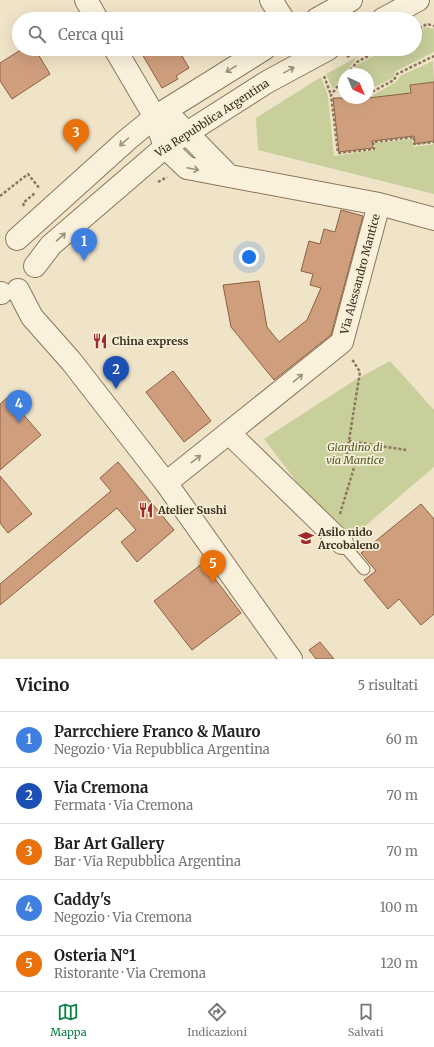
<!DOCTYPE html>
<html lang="it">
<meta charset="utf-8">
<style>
body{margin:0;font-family:Merriweather,serif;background:#f2f2f2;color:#222}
.compass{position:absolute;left:338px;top:68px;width:36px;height:36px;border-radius:50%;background:#fff;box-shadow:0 4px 16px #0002;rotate:136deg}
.you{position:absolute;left:249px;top:257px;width:14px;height:14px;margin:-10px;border:3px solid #fff;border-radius:50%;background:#1a73e8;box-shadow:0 0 0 6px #1a73e833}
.badge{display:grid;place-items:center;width:26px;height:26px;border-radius:50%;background:#0b8043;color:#fff;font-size:13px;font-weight:700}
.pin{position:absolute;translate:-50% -33px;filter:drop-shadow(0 1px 2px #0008)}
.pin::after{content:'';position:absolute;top:21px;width:14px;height:12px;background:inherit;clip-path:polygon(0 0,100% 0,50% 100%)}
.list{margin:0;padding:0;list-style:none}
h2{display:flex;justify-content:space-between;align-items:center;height:52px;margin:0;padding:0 16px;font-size:17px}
h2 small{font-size:13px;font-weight:400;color:#767676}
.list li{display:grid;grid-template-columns:26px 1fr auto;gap:12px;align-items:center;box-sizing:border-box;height:56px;padding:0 16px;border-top:1px solid #e0e0e0}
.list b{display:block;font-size:15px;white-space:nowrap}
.list p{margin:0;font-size:13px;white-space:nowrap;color:#767676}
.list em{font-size:13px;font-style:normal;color:#767676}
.icon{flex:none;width:22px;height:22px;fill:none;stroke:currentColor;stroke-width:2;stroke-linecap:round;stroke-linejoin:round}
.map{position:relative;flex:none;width:434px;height:659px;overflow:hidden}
.search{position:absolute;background:#fff;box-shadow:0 4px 16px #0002;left:12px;right:12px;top:12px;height:44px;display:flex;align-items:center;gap:10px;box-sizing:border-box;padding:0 14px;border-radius:22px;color:#767676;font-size:15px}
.sheet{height:332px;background:#fff}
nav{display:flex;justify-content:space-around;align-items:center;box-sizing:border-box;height:56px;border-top:1px solid #e0e0e0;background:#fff;font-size:11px;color:#767676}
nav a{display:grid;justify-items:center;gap:2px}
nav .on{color:#0b8043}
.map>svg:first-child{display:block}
.green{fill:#c9cf9b}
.building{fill:#cf9f7d;stroke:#8d5f41}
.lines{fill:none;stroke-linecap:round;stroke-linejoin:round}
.service-casing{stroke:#8d765c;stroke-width:13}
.minor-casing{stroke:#8d765c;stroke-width:24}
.path{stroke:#8d765c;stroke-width:2.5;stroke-dasharray:3 2;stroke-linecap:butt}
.service{stroke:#faf1dc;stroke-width:11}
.minor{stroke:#faf1dc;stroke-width:22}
.oneway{stroke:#9c907e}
.labels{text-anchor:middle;stroke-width:3.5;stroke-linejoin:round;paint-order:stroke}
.street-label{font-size:11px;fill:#3d2e20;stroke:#f7eed8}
.poi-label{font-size:11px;font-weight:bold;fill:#3d2e20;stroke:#f7eed8;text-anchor:start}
.park-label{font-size:11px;font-style:italic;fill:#4d5a26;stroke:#f7eed8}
</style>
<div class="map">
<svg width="434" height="659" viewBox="0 0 434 659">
<rect width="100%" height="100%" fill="#f0e4c8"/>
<!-- green -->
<path class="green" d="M426,27L434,29V52L396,71L393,78L368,90V74H351L357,65L387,49H415V34Z
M357,57L333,89L326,74Z
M433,61L434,82L410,85L411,93L368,98L396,82L400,76Z
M321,77L328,96L334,156L375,150V143L412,139L413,147L434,144V194L258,150L256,118Z
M390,361L434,410V467L344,544L264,439L355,380Z"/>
<!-- building -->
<path class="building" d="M22,49H35L50,74L12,99L0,81V63Z
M150,49H178L189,68L176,76L178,79L162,88L142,54Z
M434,82V141L415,144L414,136L372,141L373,148L339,152L333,98H368L411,93L410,85Z
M341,210L363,216L331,335L274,380L231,327L223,285L259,281L267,327L279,342L307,320L321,288L310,285L313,274L301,271L309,241L320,244L324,229L335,232Z
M173,371L211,421L184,442L146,392Z
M8,397L41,435L0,470V404Z
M118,462L174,530L137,562L121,542L136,530L117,508L0,605V584L111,491L100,478Z
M0,476L32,514L8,533L0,523Z
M421,504L434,519V614L421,625L399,599L388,609L364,580L376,571L361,553Z
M203,563L241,613L192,650L154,601Z
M320,642L334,659H316L309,650Z"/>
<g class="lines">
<!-- service casing -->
<g class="service-casing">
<path id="service" d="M342,543L364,569"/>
</g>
<!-- minor casing -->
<g class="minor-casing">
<path id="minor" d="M86,0L97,19
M271,0L283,19
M317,19L351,0
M383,19L418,0
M115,49L155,117L165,147L187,168L379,204L434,219
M176,122L228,175
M17,239L128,139L155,117L264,49
M35,266L51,245L165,147L267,82L328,49
M18,290L32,317L71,361L166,483L291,659
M0,293H1
M229,433L342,543
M166,483L342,342L379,204"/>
</g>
<!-- path -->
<path class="path" d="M415,31L427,24L434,26
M347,57L360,49
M347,74L357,62L381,49
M324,76L331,95
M344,78L331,95L338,153L374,149L373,142L414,137V144L434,142
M368,94L394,80L397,74L434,56
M158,182L167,177
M0,196L28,174L40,189
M24,206L23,203L35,193
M349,441L406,450
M340,514L356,461L346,459L360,372L352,359"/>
<!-- service -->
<use href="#service" class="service"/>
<!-- minor -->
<use href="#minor" class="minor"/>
</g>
<!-- one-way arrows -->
<defs><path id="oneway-shaft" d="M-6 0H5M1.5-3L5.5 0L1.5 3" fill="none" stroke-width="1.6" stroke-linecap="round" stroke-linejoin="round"/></defs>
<g class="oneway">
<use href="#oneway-shaft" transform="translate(231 69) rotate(148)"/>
<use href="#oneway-shaft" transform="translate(289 70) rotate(-29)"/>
<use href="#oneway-shaft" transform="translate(124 142) rotate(138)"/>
<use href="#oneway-shaft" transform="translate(193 169) rotate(12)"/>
<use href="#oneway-shaft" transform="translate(61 237) rotate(-41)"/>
<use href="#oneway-shaft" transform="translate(298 378) rotate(-39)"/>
<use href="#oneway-shaft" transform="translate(196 459) rotate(-38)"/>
</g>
<!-- icons -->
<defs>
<g id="restaurant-bare" transform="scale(1.2)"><path d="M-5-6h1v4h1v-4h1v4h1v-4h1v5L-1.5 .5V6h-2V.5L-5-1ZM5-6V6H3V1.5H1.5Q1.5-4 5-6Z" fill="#9e2a2b" stroke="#f7eed8" stroke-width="2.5" paint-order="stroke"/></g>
<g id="school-bare" transform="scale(1.2)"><path d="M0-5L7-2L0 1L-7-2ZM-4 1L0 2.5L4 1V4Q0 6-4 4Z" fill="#9e2a2b" stroke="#f7eed8" stroke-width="2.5" paint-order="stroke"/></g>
</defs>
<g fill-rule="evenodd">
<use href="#restaurant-bare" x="100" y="341"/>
<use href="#restaurant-bare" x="146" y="510"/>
<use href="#school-bare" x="306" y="538"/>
</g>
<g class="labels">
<!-- street labels -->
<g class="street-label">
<text transform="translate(212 118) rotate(-33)" y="4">Via Repubblica Argentina</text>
<text transform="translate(360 274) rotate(-75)" y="4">Via Alessandro Mantice</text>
</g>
<!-- poi labels -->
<g class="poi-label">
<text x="112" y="345">China express</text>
<text x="158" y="514">Atelier Sushi</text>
<text x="318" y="536">Asilo nido<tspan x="318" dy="13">Arcobaleno</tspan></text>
</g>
<!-- park labels -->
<g class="park-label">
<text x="355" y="451">Giardino di<tspan x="355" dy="13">via Mantice</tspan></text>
</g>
</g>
</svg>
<svg class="compass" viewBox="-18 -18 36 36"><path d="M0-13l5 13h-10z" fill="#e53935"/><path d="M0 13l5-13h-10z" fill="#767676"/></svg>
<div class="you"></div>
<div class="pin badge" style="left:84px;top:261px;background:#3f7fe0">1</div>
<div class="pin badge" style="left:116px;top:389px;background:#1a4fb4">2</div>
<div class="pin badge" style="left:76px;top:152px;background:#e8710a">3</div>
<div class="pin badge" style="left:19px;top:423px;background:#3f7fe0">4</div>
<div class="pin badge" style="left:213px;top:583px;background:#e8710a">5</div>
<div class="search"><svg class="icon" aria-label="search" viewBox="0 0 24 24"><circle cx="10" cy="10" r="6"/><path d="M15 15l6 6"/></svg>Cerca qui</div>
</div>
<section class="sheet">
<h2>Vicino<small>5 risultati</small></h2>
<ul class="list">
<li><span class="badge" style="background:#3f7fe0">1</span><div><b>Parrcchiere Franco &amp; Mauro</b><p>Negozio · Via Repubblica Argentina</p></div><em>60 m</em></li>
<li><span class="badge" style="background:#1a4fb4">2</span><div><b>Via Cremona</b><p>Fermata · Via Cremona</p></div><em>70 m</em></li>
<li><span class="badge" style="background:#e8710a">3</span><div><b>Bar Art Gallery</b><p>Bar · Via Repubblica Argentina</p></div><em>70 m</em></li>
<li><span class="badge" style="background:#3f7fe0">4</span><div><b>Caddy's</b><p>Negozio · Via Cremona</p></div><em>100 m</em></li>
<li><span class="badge" style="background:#e8710a">5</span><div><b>Osteria N°1</b><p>Ristorante · Via Cremona</p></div><em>120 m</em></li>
</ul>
</section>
<nav>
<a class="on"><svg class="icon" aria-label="map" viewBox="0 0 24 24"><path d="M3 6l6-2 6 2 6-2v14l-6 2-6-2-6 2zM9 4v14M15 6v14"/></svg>Mappa</a>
<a><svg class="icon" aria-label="directions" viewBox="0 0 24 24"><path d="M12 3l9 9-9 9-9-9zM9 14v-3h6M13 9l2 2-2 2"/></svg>Indicazioni</a>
<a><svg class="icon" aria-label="saved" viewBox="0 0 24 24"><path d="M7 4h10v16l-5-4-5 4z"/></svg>Salvati</a>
</nav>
